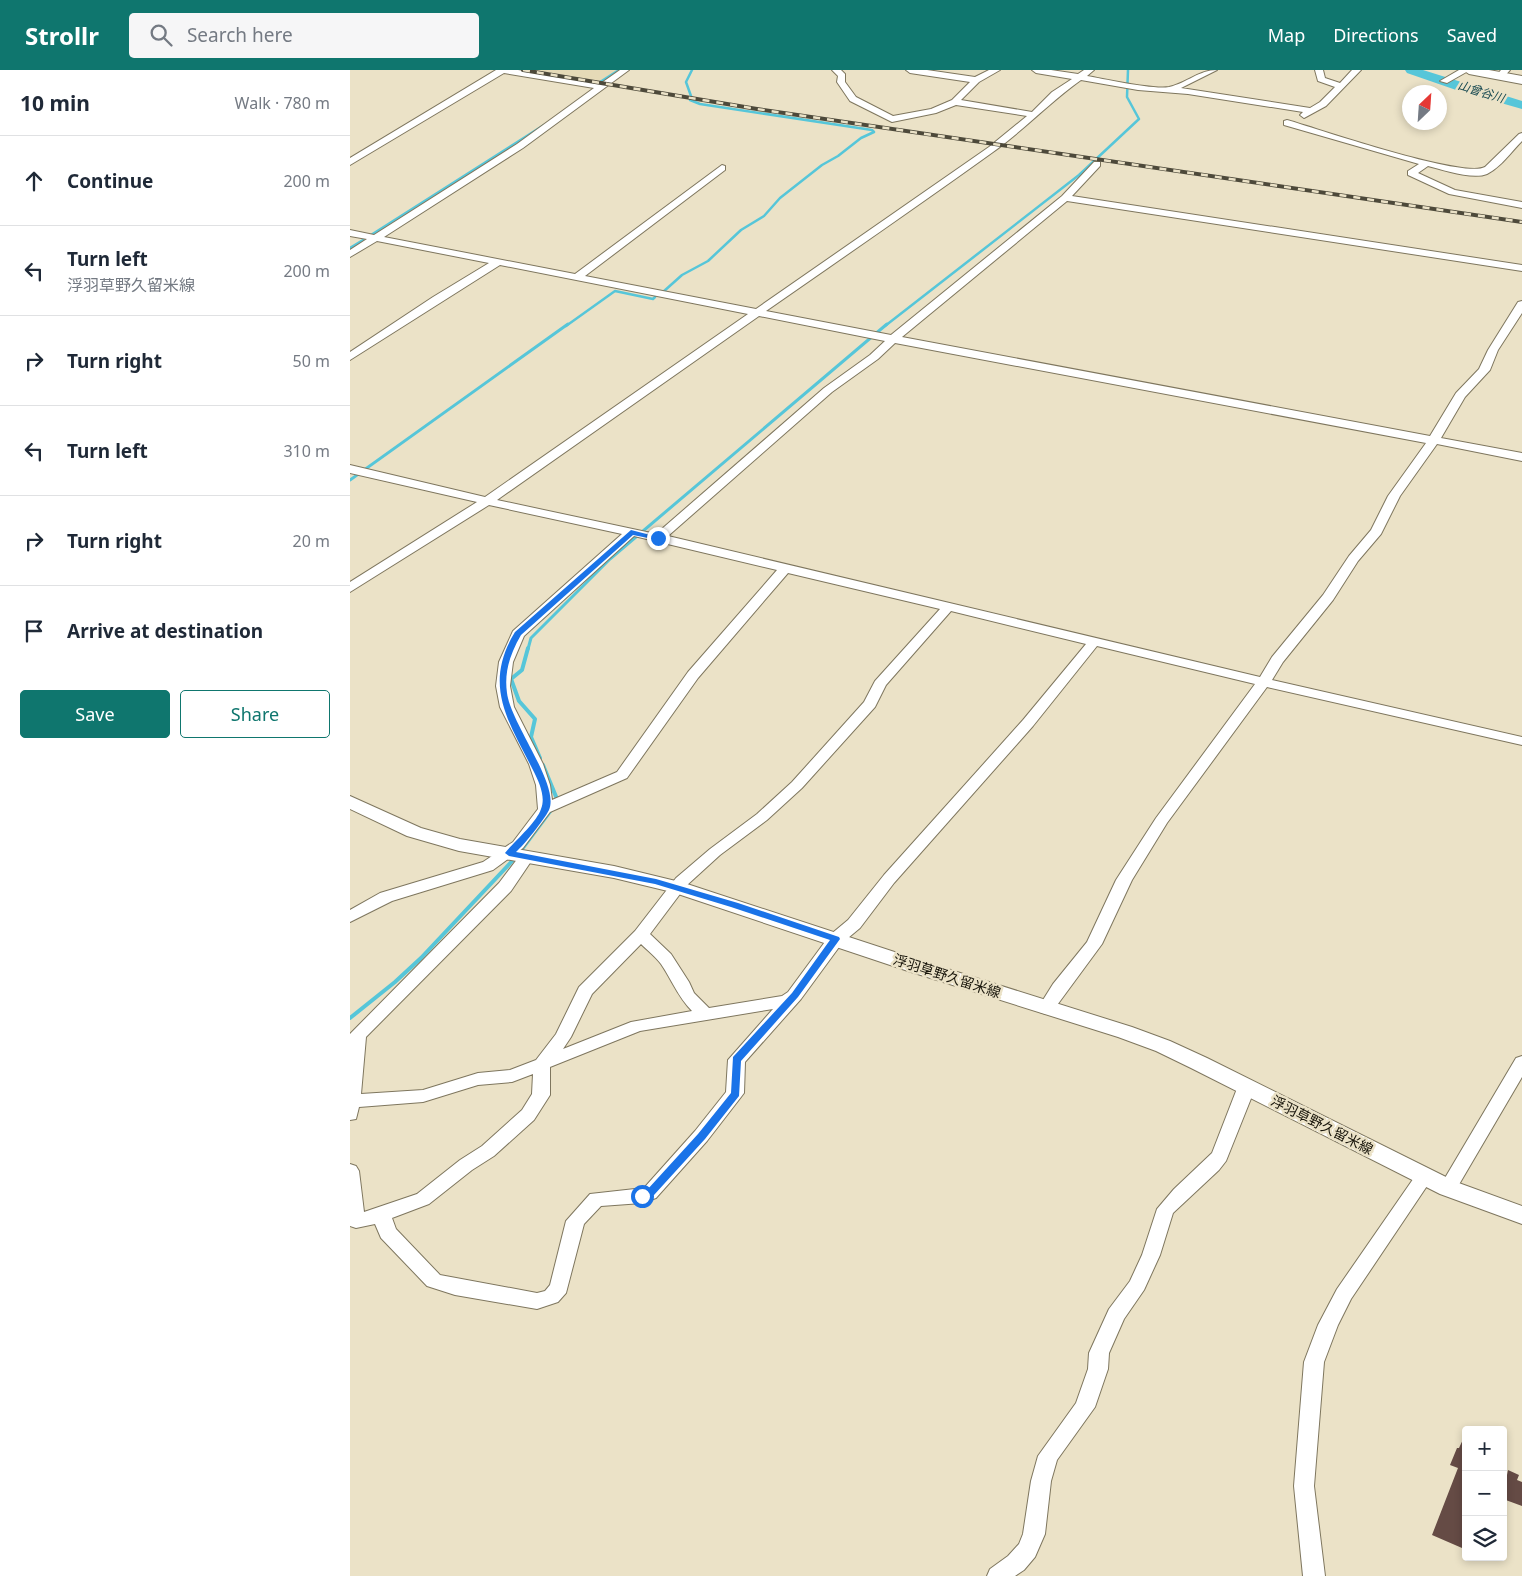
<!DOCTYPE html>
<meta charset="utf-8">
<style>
body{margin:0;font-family:"Noto Sans","Noto Sans JP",sans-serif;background:#f6f6f7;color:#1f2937}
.controls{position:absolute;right:15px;bottom:15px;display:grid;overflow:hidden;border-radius:5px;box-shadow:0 2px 8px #0003}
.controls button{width:45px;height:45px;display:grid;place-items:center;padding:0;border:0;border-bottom:1px solid #e0e1e3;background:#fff;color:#1f2937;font:25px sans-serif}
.compass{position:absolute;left:1052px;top:15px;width:45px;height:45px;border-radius:50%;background:#fff;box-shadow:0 2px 8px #0003;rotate:25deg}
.stop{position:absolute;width:15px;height:15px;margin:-11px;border:4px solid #1a73e8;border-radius:50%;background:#fff}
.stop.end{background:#1a73e8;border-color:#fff;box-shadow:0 1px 5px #0008}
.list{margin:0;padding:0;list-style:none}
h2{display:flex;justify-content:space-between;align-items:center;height:65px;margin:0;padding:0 20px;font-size:21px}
h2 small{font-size:16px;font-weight:400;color:#747a83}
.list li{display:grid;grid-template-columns:32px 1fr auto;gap:15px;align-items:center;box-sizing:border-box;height:90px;padding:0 20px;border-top:1px solid #e0e1e3}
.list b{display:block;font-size:19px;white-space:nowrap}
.list p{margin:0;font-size:16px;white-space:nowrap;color:#747a83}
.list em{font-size:16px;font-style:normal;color:#747a83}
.actions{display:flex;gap:10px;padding:15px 20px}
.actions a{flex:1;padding:11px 0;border:1px solid #0f766e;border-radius:5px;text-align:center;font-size:18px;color:#0f766e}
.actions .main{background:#0f766e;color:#fff}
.icon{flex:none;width:28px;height:28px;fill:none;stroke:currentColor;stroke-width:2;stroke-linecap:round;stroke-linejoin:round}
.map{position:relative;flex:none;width:1172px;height:1506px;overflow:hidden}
header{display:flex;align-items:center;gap:30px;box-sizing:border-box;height:70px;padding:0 25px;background:#0f766e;color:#fff}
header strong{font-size:24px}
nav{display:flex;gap:28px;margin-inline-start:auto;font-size:18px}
.search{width:350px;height:45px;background:#f6f6f7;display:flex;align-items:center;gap:12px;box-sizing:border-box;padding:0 18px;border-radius:5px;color:#747a83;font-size:19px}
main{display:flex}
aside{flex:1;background:#fff}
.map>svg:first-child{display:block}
.built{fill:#e5dab7}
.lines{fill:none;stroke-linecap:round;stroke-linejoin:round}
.stream-far2{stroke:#56c6d9;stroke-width:2.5}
.stream-far1{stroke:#56c6d9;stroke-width:3}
.stream{stroke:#56c6d9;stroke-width:4}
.river{fill:#56c6d9;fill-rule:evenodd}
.building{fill:#654b45}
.minor-casing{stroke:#7e765e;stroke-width:2}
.major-casing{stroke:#7e765e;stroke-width:2}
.highway-casing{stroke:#7e765e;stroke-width:2}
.minor{fill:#fff;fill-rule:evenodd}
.major{fill:#fff;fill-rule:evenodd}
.highway{fill:#fff;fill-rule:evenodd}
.rail-casing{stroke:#4d493a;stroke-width:4}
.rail{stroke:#ebe2c7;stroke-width:2.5;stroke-dasharray:7;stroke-linecap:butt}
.route{fill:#1a73e8}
.labels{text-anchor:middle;stroke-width:5;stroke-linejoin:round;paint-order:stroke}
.far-water-label{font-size:12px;font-style:italic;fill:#164850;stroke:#ebe2c7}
.street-label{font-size:14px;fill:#17140a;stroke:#ebe2c7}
</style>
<header>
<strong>Strollr</strong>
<div class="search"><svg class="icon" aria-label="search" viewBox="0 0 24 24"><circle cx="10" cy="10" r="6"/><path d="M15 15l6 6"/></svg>Search here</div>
<nav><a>Map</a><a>Directions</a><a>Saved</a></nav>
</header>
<main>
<aside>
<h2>10 min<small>Walk · 780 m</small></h2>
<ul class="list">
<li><svg class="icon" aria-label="ahead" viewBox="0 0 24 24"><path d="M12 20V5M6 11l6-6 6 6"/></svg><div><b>Continue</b></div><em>200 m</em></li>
<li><svg class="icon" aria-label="left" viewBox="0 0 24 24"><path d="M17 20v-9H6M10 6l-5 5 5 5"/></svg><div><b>Turn left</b><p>浮羽草野久留米線</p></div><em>200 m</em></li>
<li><svg class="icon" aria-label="right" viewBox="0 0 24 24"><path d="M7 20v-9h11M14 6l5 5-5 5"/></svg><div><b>Turn right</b></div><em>50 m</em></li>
<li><svg class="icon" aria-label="left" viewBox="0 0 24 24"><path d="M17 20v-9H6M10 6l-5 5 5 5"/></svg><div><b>Turn left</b></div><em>310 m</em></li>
<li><svg class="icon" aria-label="right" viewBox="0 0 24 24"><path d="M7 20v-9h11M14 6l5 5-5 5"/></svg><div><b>Turn right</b></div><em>20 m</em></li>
<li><svg class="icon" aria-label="arrive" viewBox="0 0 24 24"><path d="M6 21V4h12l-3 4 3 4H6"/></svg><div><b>Arrive at destination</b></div></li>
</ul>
<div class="actions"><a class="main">Save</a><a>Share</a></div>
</aside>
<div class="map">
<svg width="1172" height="1506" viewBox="0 0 1172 1506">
<rect width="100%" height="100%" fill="#ebe2c7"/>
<!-- built -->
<path class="built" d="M186,0H268L250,11Z"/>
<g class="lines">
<!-- stream-far2 -->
<path class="stream-far2" d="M247,14L269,0
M21,165L194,55
M0,178L13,170
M313,222L332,205L358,191L391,160L414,146L430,128L472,95L488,86L511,68L524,62L522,60L350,34L340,30L341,26L336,12L342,0
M216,256L265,221L303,229L305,227
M535,256L729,105L789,49L777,27L778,0"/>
<!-- stream-far1 -->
<path class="stream-far1" d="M0,410L218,254
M178,579L181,568L260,489L537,254"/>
<!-- stream -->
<path class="stream" d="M178,578L172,600L161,609L169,631L185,649L181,667L190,688
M193,695L207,729L205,732
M169,783L201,740
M0,948L45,912L71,888L165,788"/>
<!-- river -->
<path class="river" d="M1055,0H1073L1172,31V39L1109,21L1057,3Z"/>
</g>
<!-- building -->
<path class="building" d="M1116,1363V1468L1112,1478L1082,1465L1108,1398L1100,1395L1107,1378H1109Z
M1158,1400L1169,1405L1167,1410L1172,1412V1436L1153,1429V1404L1157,1405Z"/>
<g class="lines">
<!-- minor casing -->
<g class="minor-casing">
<path id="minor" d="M146,0H168L250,14L270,0H279L173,78L34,167L225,204L372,95L375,96V100L235,206L406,239L639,77L677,46L606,35L586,43L542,52L500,31L487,12L488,6L482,0H491L495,4V12L506,27L543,46L581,39L602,30L620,12L560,3L556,0H577L625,7L639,0H650L629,12L611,30L682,42L702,22L722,9L686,3L682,0H701L728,4L734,0H744L737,6C755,9 803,20 819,17C837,13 849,0 867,0L831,18L960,38L970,32L985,17L968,11L965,0H973L975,8L990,13L1002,0H1011L976,36L954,48L950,45L953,42L838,24L788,20L731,10C700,32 674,60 643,82C568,136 492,188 416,241L541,265L712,126L744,92H750V96L722,126L1172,195V201L717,131L552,267L1080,366L1106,323L1129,299L1138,280L1168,232L1172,231V243L1148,280L1140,300L1115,327L1091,368L1172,383V391L1087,374L1050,426L1031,464L1008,491L983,530L933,592L922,610L1172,667V675L917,617L817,753L782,810L752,874L702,942L696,944L690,942L688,938L703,914L737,872L766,810L806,748L905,614L747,576L683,656L544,813L510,858L492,873L451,929L395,992L394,1023L391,1027L357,1071L306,1128L292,1133L251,1136L234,1154L216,1223L208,1232L187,1239L105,1225L77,1216L31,1168L25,1154L6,1158L0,1156V1094L6,1096L9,1101L14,1142L67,1124L110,1090L132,1076L172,1040L182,1024L183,1004L162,1012L128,1015L73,1032L9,1037L6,1049L0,1050V964L149,813L171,784H181L184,787L161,821L16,967L11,1024L73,1020L128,1003L160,1000L186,990L206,964L229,917L285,861L326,808L360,779L407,744L442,712L514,632L525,611L590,539L438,503L348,608L277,708L200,742L173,778L143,800L42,831L0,852V840L30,823L133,792L163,772L188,739L186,715L179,694L150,637L146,616L149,592L163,561L272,464L139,435L0,522V512L127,432L0,403V395L135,427L398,244L150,195L0,290V282L83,227L139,193L27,171L0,187V180L17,169L0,166V160L24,165L167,74L244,18L154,3L0,95V88ZM409,246L535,271L520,285L474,318L306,464L147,430ZM545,273L1076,373L1038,426L1021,460L999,486L973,525L922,587L910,607L318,466L482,322L528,289ZM284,466L427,500L338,602L267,702L202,730L200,715L193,694L164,637L160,616L163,592L174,566ZM601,541L736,574L673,650L534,805L498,850L480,865L438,922L432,926L359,938L344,923L339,912L321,884L300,864L336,816L370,785L417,750L452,718L525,637L536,615ZM291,874C298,881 306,887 311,894C322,910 328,927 342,941L281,952L213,979L221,967L242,924ZM423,939L378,990L376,1022L345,1061L294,1118L240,1124L216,1151L200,1215L195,1221L187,1223L90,1205L46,1159L42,1148L79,1134L122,1100L144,1086L184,1050L200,1025V997L290,961Z
M1109,0H1120L1097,13L1090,11Z
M1151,0H1160L1153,8H1147L1146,6Z
M937,50C969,59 1113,109 1135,97L1169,64L1172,63V71C1161,82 1151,97 1137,104C1123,110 1093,100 1078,96L1068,103L1105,120L1172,132V138L1099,124L1058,105V101L1069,94L934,55V51Z
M1172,986V1007L1104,1123L1098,1125L1092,1123L1089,1118L1092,1113L1166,988Z
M897,1010L903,1012L906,1016L876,1091L869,1100L823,1143L810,1185L794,1220L774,1249L759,1283L758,1299L745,1337L707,1390L701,1411L695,1464L685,1487L674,1500L665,1506H637L640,1499L658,1486L669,1474L673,1464L681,1411L688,1386L726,1333L738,1299L739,1283L759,1239L780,1211L792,1185L807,1139L824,1119L862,1083L888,1016L891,1012Z
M1074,1100L1080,1102L1083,1107L1001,1229L988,1255L974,1292L964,1416L975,1506H953L944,1416L954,1292L968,1255L987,1219L1068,1102Z"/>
</g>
<!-- major casing -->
<g class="major-casing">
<path id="major" d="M0,726L71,758L110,769L264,796L334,813L572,891L782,957L820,971L857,988L1106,1112L1172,1136V1154L1090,1124L841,998L806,981L768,967L558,901L322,822L264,808L109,781L57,766L0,739Z"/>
</g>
<!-- highway casing -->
<g class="highway-casing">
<path id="highway" d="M1113,0H1139L1172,6V14L1119,4Z"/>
</g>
<!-- minor -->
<use href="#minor" class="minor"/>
<!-- major -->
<use href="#major" class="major"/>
<!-- highway -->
<use href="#highway" class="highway"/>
<!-- rail casing -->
<g class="rail-casing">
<path id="rail" d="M173,0L407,39L1172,152"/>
</g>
<!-- rail -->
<use href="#rail" class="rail"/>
</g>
<!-- route -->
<path class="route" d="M281,460L312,468L308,470L283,465L171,565C160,584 154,602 157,623C161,654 210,715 199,740C194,750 174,775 166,782L306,809L388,833L489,867L490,869L448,927L391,991L389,1026L355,1069L304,1125L292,1130L287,1126L288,1124L297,1120L348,1064L381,1023L383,987L442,923L480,870L381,837L305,814L159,786L155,783C164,772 187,752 191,739C196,727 189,712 184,702C159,652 132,616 165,562Z"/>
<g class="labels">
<!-- far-water labels -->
<g class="far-water-label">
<text transform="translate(1131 22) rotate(17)" y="4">山曾谷川</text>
</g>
<!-- street labels -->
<g class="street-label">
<text transform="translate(597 906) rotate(18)" y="5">浮羽草野久留米線</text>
<text transform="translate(972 1055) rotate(27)" y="5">浮羽草野久留米線</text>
</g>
</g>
</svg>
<div class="controls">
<button>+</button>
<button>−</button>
<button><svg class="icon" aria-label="layers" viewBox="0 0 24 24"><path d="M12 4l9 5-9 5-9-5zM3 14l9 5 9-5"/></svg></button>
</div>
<svg class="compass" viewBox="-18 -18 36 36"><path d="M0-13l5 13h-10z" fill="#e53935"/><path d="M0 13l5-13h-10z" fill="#747a83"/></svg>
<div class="stop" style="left:292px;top:1126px"></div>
<div class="stop end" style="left:308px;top:468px"></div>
</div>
</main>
